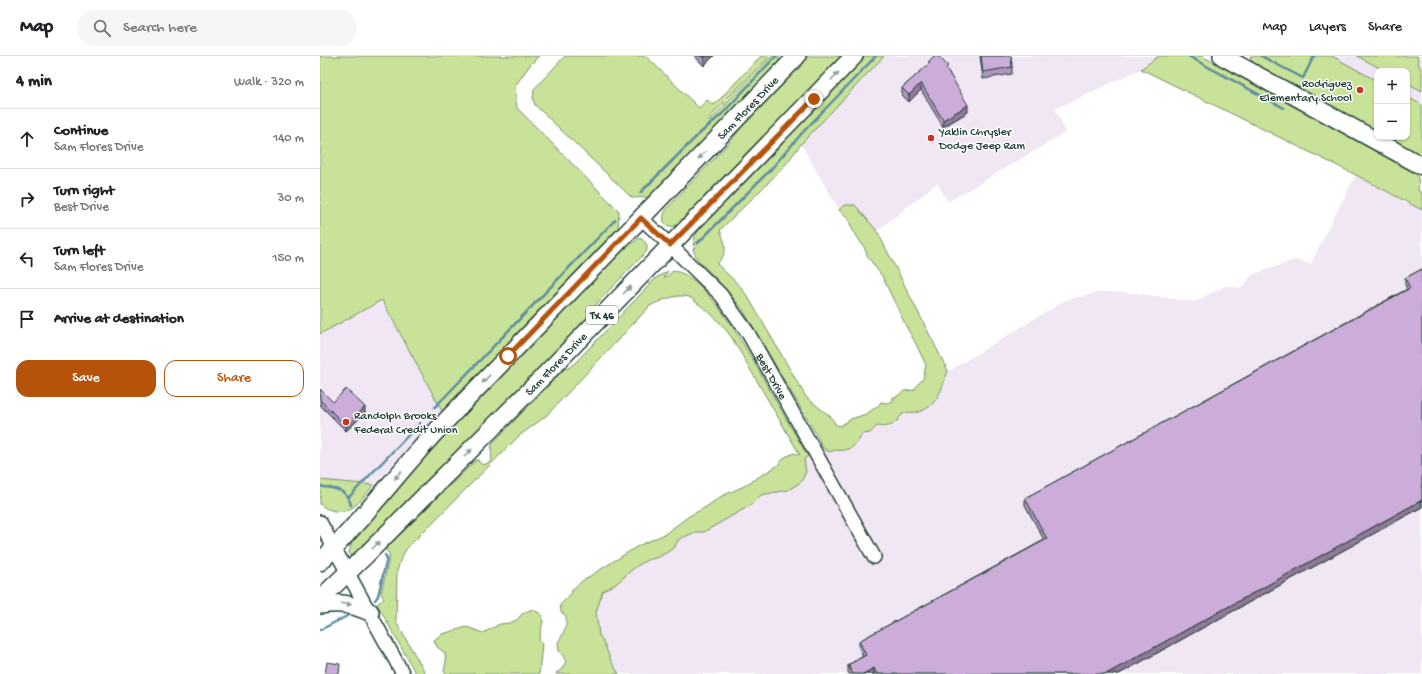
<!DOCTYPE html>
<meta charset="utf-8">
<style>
body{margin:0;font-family:"Gochi Hand",sans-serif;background:#f6f6f6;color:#202124}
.controls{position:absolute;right:12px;top:12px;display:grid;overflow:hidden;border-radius:8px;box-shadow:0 1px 3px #0004}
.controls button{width:36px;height:36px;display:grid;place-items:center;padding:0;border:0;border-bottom:1px solid #e0e0e0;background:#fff;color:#202124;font:20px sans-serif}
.stop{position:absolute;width:12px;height:12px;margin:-9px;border:3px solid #b45309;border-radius:50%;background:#fff}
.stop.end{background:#b45309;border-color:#fff;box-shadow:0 1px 4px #0008}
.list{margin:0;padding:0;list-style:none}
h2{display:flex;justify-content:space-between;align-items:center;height:52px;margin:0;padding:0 16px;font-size:17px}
h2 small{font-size:13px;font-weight:400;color:#757577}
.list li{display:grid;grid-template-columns:26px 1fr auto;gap:12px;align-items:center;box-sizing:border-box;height:60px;padding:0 16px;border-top:1px solid #e0e0e0}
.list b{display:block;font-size:15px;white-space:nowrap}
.list p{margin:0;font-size:13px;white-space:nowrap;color:#757577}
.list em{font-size:13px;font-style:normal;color:#757577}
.actions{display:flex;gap:8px;padding:12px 16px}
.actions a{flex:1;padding:9px 0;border:1px solid #b45309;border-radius:12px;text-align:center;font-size:14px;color:#b45309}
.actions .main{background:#b45309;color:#fff}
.icon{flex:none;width:22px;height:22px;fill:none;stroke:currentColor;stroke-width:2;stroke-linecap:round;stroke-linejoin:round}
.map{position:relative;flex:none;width:1102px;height:618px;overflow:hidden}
header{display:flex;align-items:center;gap:24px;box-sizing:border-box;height:56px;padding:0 20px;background:#fff;border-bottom:1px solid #e0e0e0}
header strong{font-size:19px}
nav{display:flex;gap:22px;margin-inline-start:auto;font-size:14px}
.search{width:280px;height:36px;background:#f6f6f6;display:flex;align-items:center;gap:10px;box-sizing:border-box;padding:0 14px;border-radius:22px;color:#757577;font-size:15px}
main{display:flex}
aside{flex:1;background:#fff}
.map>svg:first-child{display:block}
.built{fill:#f0e6f4}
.green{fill:#c9e299;stroke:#749066}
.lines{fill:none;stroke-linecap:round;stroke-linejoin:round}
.stream{stroke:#5d8d9e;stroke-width:2.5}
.minor-casing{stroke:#1f3d34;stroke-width:16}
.major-casing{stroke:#1f3d34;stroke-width:20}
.minor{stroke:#fff;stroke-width:13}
.major{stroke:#fff;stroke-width:17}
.wall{fill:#af95bb;stroke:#1f3d34}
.shaded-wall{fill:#8f7998;stroke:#1f3d34}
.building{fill:#ccadd9;stroke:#1f3d34}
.oneway{fill:#8f9e9a}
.route{stroke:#b45309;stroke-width:5}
.poi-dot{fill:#c8321e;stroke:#fff;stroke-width:1.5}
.labels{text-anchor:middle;stroke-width:3;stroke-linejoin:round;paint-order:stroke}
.shield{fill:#fff;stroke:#627771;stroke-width:1}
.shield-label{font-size:11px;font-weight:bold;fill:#1f3d34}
.poi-label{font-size:12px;fill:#1f3d34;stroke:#fff;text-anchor:start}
.street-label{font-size:12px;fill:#1f3d34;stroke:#fff}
</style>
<header>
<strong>Map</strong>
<div class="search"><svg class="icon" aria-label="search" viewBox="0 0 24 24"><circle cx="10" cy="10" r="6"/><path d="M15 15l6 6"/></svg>Search here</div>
<nav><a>Map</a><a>Layers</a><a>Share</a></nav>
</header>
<main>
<aside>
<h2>4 min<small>Walk · 320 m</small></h2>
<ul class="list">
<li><svg class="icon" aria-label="ahead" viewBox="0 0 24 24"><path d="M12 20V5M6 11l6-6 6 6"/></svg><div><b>Continue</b><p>Sam Flores Drive</p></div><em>140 m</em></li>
<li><svg class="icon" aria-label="right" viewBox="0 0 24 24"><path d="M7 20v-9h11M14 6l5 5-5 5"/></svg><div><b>Turn right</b><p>Best Drive</p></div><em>30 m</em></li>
<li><svg class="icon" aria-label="left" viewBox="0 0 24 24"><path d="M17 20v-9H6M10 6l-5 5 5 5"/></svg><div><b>Turn left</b><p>Sam Flores Drive</p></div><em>150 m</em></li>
<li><svg class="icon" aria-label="arrive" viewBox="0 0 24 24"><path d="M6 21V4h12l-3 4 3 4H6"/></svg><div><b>Arrive at destination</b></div></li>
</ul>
<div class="actions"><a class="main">Save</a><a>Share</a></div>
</aside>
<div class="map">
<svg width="1102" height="618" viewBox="0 0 1102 618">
<rect width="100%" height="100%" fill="#fff"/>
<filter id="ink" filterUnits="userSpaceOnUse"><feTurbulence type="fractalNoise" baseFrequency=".025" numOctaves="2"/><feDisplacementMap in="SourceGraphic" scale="8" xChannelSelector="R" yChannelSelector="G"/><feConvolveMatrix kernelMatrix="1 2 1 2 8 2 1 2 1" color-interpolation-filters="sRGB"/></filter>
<g filter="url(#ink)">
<!-- built -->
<path class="built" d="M564,0H839L821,13L735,53L746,76L628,146L617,127L557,175L519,154L481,88Z
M962,0H1102V77L1087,69V15H1057V52Z
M1036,119L1102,154V618H288L249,545L746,244L780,236L816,237L874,246L905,230L922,232L932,219L975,204L991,208L1007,174Z
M61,244L122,355L54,429L0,424V278Z"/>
<!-- green -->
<path class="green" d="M0,0H219L210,9L195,30L197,52L299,155L298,172L122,355L62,244L0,278Z
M245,0H326L379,52L387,44L394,49L441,0H449L447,3L404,46V48L402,49L387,64L389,65L403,51L406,49V47L452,0H454L455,2L459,0V6L329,141L312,142L215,49L213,43L214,33Z
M488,0H521L469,57L359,169C344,174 339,163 348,151L411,85L426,64Z
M546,0H564L481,88L466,108L447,128L400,174C406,190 409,194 397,208L419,229L428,241L486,341L511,361L516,369L520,370L531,363L546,358L558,350L561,346L567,347L573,345V341H576L584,335L594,334L598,328L603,323L606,309L595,286L587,272L562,220L548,201L544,191L532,173L529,164L519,154L524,149H535L557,175L628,315C622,331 618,351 598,356C593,357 588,355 583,358C580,360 579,363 577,365C572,371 564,371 557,370L550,377L542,378C539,385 534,392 525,394C519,395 516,393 509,396L502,391L497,380L423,254L400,227L379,205L376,201L373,193L381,185L379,184L373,190L375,180L381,171Z
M839,0H882L1096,118C1099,123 1099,128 1098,134L1102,137V154L1036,119L821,13Z
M930,0H1012L1057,25V75L937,10L932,6Z
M1037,0H1097L1099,9L1102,15V35L1087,27V15H1065Z
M1087,41L1102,49V100L1068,81H1087Z
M319,182C326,184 329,191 326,196L278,246L258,275L34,500H30L29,496L32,486L71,440L92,413L300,195L306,192Z
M348,215L344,221L345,222L353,215C387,217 432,303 448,331C461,354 474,377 488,400L484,403L486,416L481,426L468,434L441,439L431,449L396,469L384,476H376L359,483L354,492L339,501L327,504L314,512L296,528L283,535L276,556L279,579L284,587L291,605L299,618H236V617L242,613L246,605L243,600L239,595L238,586C244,578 247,570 246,560L241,556L240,549L248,541L253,533L262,525L318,490L345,478L369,460L386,451L400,441L422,431L457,410L465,401L474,397L480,399L412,282C402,268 391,256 377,247C374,245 372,242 369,241C357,237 340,245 330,250L226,360L199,380L87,492L81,502L77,515L76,566L106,618H96L57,548L64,543L61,537L70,499L65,493L156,404H158L159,406L163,409L171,406C173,401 170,394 172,388L245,312L247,313L255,307L336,222Z
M0,424L54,429C42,442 32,461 11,454C7,453 3,451 0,448Z
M212,553L221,558L223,565L219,584L222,588L219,618H126L124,616L126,605L125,597L117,591L114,584L122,578L147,571L163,577L180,568L189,567L197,564L202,558Z"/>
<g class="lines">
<!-- stream -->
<path class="stream" d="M868,0L964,52
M941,0L983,22L994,0
M320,137L378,79L402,58L456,0
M378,187L452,112L483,76L556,0
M115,351L295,164
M0,430C16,434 25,431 31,449
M29,441L100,367
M55,544L58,540L67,502L65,499
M0,574L29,559"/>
<!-- minor casing -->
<g class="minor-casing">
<g id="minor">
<path id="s1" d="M321,162L350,189L401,239L428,277L554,501"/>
<path d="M0,466L83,618"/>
</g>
</g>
<!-- major casing -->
<g class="major-casing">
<g id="major">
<path d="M902,0L1102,110"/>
<path id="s2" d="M0,506C43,464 79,415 120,371L477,0"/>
<path id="s3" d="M0,543L46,499L214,330L534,0"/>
<path d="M0,549C22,546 30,548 50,556"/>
</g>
</g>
<!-- minor -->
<use href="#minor" class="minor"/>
<!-- major -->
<use href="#major" class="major"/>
</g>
<!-- wall -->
<path class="wall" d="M374,0H394L384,10Z
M660,0H691L692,11V18L663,23Z
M609,5L628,15L648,56L623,71L601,34L589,46L582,39V32L609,8Z
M1102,213V451L799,618H529L528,616V609L543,600L539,592V585L724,484L705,449V442L1087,233L1085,229V222Z
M0,333L13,346L45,357L26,375L0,349Z"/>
<!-- shaded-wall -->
<path class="shaded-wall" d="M386,0H394L384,10V2Z
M601,27V34L589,46V39Z
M648,49V56L623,71V64Z
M45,351V357L26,375V370Z
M1102,444V451L799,618H786Z
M554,612V618H543Z"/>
<!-- building -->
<path class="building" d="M381,0H386L384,2Z
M614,0H618L628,10L626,12L648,49L623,64L601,27L589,39L582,32L610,7L609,5Z
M661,0H691L692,11L663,16Z
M1102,213V444L786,618H557L554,612L543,618H533L528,609L546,599L539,585L727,483L705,442L1090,232L1085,222Z
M0,333L13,346L26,333L45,351L26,370L0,344Z
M7,606L20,608L19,618H5Z"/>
<!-- one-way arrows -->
<defs><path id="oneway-solid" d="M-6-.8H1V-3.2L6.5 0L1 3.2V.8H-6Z"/></defs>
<g class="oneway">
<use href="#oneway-solid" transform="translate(515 20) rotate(-47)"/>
<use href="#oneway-solid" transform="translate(382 99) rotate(134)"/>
<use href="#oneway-solid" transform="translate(307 234) rotate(-46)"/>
<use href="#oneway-solid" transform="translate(166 323) rotate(133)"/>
<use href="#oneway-solid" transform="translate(148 397) rotate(-45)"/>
<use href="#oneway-solid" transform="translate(78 419) rotate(128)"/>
<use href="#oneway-solid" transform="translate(56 489) rotate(-45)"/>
<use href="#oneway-solid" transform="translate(26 548) rotate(7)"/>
</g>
</g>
<g class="lines" filter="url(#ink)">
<!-- route -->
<path class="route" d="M188,300L321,162L350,189L494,43"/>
</g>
<!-- markers -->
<g class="poi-dot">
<circle cx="1040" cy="34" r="4"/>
<circle cx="611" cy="82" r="4"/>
<circle cx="26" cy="366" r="4"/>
</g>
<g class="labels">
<!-- shield labels -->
<rect class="shield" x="266" y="250" width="32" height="18" rx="3"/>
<g class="shield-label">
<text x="282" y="263">TX 46</text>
</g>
<!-- poi labels -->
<g class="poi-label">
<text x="1032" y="31" text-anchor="end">Rodriguez<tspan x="1032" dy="14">Elementary School</tspan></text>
<text x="619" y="79">Yaklin Chrysler<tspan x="619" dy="14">Dodge Jeep Ram</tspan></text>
<text x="34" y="363">Randolph Brooks<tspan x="34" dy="14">Federal Credit Union</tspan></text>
</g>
<!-- street labels -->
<g class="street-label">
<text dy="4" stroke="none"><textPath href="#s2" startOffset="624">Sam Flores Drive</textPath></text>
<text dy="4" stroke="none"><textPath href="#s3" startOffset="333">Sam Flores Drive</textPath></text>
<text dy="4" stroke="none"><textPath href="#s1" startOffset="207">Best Drive</textPath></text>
</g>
</g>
</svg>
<div class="controls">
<button>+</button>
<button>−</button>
</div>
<div class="stop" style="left:188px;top:300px"></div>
<div class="stop end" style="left:494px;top:43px"></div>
</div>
</main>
